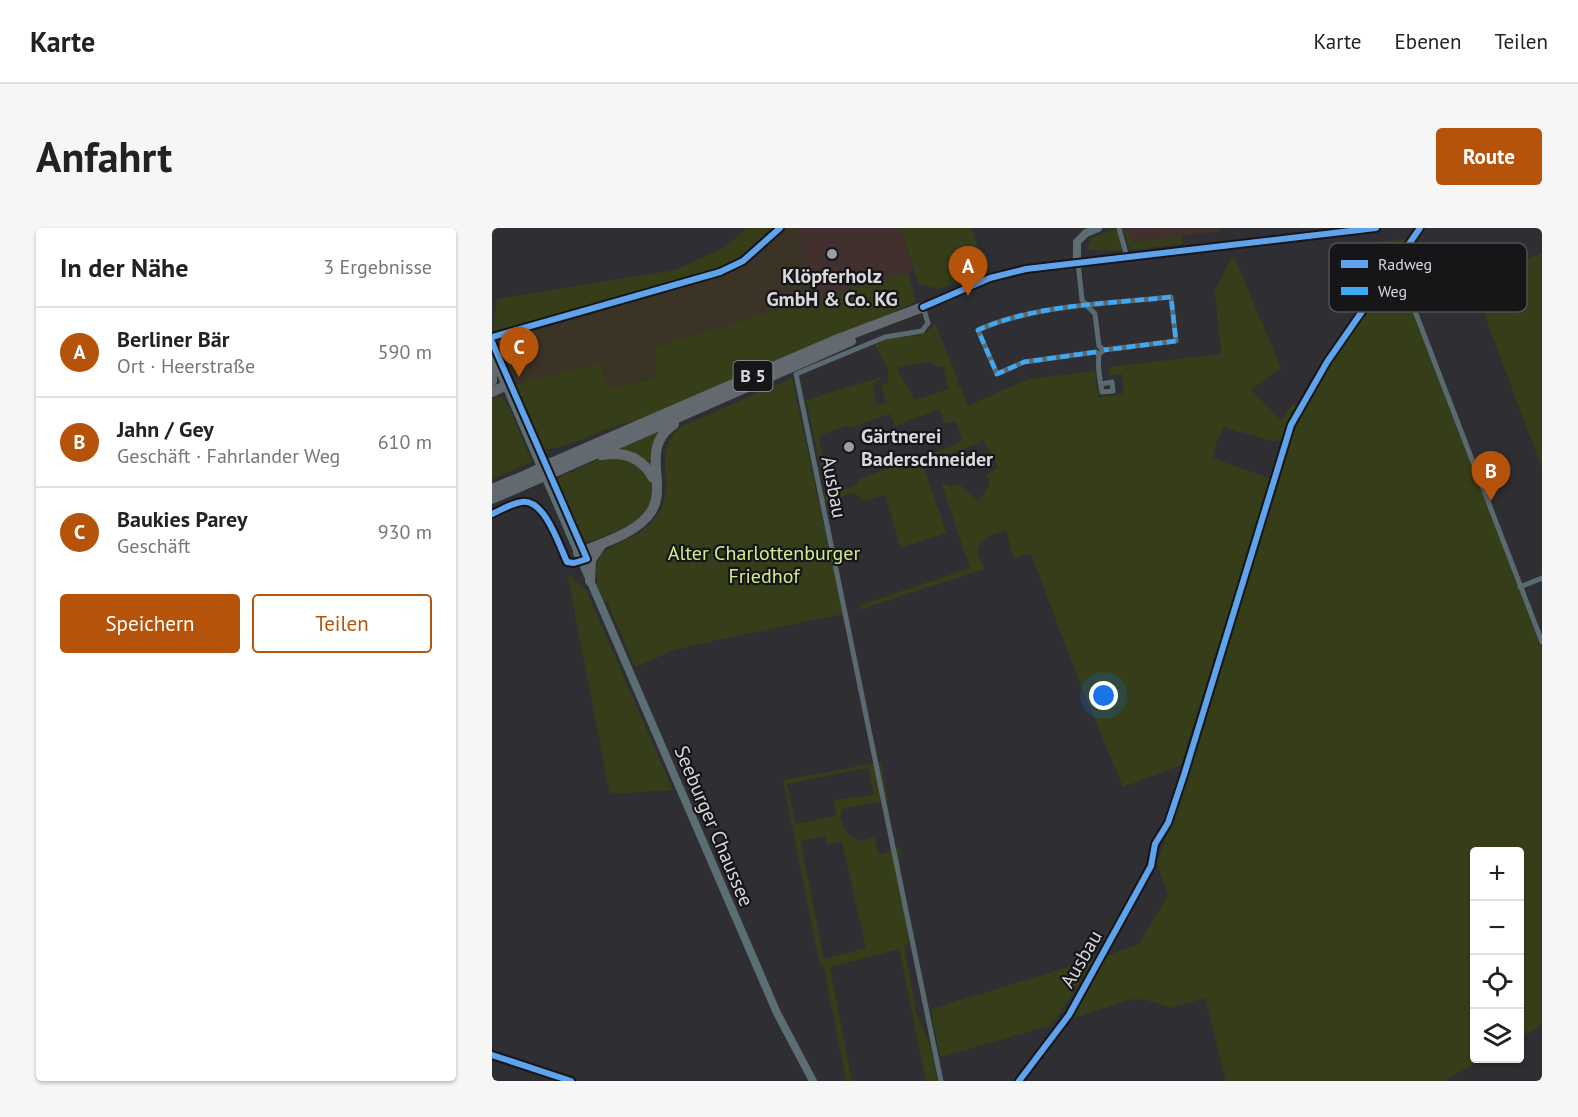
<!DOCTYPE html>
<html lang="de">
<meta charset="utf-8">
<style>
body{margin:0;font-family:"PT Sans",sans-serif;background:#f6f6f6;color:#222}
.controls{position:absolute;right:18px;bottom:18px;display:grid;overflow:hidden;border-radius:6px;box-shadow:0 2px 4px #0004}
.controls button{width:54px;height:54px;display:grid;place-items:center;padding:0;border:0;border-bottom:2px solid #e0e0e0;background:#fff;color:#222;font:30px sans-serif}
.you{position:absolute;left:612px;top:468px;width:21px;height:21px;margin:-15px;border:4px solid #fff;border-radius:50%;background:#1a73e8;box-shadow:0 0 0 9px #1a73e833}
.badge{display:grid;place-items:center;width:39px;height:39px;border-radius:50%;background:#b45309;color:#fff;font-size:20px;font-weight:700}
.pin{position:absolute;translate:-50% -50px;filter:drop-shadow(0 2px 3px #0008)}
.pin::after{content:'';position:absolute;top:32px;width:21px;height:18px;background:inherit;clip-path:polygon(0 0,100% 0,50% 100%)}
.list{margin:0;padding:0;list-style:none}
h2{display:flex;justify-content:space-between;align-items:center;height:78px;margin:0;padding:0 24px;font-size:26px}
h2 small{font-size:20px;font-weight:400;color:#767676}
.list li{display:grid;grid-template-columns:39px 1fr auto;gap:18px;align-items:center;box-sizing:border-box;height:90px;padding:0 24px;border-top:2px solid #e0e0e0}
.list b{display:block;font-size:22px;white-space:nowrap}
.list p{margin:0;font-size:20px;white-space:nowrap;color:#767676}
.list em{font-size:20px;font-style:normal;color:#767676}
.actions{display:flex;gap:12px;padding:18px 24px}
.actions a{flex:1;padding:14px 0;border:2px solid #b45309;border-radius:6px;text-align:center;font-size:21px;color:#b45309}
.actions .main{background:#b45309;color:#fff}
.icon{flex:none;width:33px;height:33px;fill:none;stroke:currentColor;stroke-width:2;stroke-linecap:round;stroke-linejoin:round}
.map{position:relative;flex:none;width:1050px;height:853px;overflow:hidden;border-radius:6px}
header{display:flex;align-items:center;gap:36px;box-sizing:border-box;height:84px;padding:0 30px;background:#fff;border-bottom:2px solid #e0e0e0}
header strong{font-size:28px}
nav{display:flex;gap:33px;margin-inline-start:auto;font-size:21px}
.intro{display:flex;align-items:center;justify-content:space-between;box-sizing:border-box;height:144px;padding:0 36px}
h1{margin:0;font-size:42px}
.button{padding:15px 27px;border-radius:6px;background:#b45309;color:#fff;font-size:21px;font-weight:700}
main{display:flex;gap:36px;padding:0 36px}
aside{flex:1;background:#fff;border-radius:6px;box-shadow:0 2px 4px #0004}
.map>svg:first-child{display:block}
.commercial{fill:#41302d}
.industrial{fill:#3b3426}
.green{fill:#363e19;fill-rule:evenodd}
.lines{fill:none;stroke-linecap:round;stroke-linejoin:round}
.street{stroke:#596b71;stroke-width:5}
.secondary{stroke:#5a6e74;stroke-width:8}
.primary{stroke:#566a71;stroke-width:9}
.highway{stroke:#626a6f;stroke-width:10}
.highway-bridge{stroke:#626a6f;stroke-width:10}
.quiet{stroke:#3fa9f5;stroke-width:4.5;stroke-dasharray:9 4.5;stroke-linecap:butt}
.cycleway-casing{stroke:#161619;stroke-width:10}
.cycleway{stroke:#60a3ed;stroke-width:6}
.poi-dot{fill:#9e9ca2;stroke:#161619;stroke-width:2}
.labels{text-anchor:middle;stroke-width:4.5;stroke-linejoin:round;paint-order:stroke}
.shield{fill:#161619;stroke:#9e9ea2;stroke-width:1.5}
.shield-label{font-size:18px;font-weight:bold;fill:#d9d8dd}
.poi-label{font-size:20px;font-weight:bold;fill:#d9d8dd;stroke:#161619}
.street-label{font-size:20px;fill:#d9d8dd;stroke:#161619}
.park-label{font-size:20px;fill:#d5ec8d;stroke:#161619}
.key{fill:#161619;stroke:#505054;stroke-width:1.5}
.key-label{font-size:16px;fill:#d9d8dd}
</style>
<header>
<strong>Karte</strong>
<nav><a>Karte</a><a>Ebenen</a><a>Teilen</a></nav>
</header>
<div class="intro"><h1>Anfahrt</h1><a class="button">Route</a></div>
<main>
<aside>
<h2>In der Nähe<small>3 Ergebnisse</small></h2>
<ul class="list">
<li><span class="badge">A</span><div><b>Berliner Bär</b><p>Ort · Heerstraße</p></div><em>590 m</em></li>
<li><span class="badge">B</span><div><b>Jahn / Gey</b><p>Geschäft · Fahrlander Weg</p></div><em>610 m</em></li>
<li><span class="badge">C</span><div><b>Baukies Parey</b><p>Geschäft</p></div><em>930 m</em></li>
</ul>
<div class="actions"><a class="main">Speichern</a><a>Teilen</a></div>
</aside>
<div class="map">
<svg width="1050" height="853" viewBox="0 0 1050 853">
<rect width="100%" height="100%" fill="#2f2e33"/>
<!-- commercial -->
<path class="commercial" d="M305,0H408L421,42L326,72Z
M634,0H729L731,3L640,14Z"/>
<!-- industrial -->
<path class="industrial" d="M295,0H305L326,72L162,119L163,149L116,161L108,135L16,158L0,122V107L105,81L225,46L249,36L272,14Z"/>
<!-- green -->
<path class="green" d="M255,0H295L272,14L249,36L225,46L105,81L0,107L5,71L183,42L235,18Z
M408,0H480L492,41L448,61L427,56Z
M625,0L630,23L594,22L600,10Z
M631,0H634L640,14L690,8L691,16L638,22Z
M917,10H916L896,41L884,14Z
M1050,25V240L979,51Z
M739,31H743L789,140L759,162L789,192L802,175L804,178L799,186L801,188L790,211L783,214L732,199L724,215L721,230L779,251L689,537L631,559L585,448L539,325L522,331L514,302C500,307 491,308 485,322L492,341L367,382L368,377L478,340L450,257L453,256L458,259L467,256L485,273C492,266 498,260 497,249L493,248L506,239L491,211L486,216L430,235L455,305L408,320L394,267L373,273L360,265L332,275L331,266L342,265L366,257L367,251L460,218L470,212L464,193L453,196L447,181L403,198L398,186L358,200L356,197L327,208L335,255L332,256L314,172L389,149L386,154L380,156L384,177L394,175L389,156L396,155V140L383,118C400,100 429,118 443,95L466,152L465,158L469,160L476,178L536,151L603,143L606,169L632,166L630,146L618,147L617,139L729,126L723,62ZM438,133L444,138L452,139L456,161L422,172C418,158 409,151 405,140Z
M416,44L424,73L418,77L143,194C110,197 82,221 48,222L16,158L108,135L116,161L163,150L162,119Z
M903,45L912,62L1050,421V797L1028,810V624H982V830L990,831L952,853H734L713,770L679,780L654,772L641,771L578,791L611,729L646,717L676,667L665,635L696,547L801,195L836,135Z
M300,150L351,386L221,413L183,422L143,439L115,373L111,374C85,305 140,327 166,286C187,253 158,232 186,200Z
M5,168L10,169L17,179L40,234L0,251V170Z
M173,201L162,244L127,221Z
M127,227L157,245C168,282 150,294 117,306C107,310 97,316 86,313L61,259L64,251L109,230Z
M75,345L94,362L181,562L118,566Z
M389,534L396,572L350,581L348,590C356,608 362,618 382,609L387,627L407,619L410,670L418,714L412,717L424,784L439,820L446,853H434L407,721L338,739L360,853H354L332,739L327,733L291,552ZM377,540L382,567L342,572L344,588L303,596L295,556ZM333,608L335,616L350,614L374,720L332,731L308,613Z
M603,731L565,789L557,798L448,829L439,781Z"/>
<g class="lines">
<!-- street -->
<path class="street" d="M627,0L635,29
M586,34L590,72L603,86L607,118L612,122L607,126
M903,38L911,52L1050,414
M431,79L436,95L430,103L393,109L304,146L449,853
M604,124L532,134L505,146L486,102C545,76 615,76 679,69L684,113L612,122
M606,126H607C605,139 608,152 610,164L621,163L620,154L609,156
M1028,359L1050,350
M527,853L577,787L659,638L663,616L676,595L692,547L799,197L835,134L928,0"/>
<!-- secondary -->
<path class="secondary" d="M585,33V14L594,5L606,0
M2,130L285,785L321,853"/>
<!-- primary -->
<path class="primary" d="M431,79L498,50L534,41L884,0"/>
<!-- highway -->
<path class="highway" d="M0,153V127
M0,164L13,158
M109,227C132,223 150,229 161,250
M61,234L341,113L431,79
M65,243L359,113
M0,261L36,246
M0,271L39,254
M86,325C108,316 139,307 155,289C181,261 144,222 182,196
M98,353L99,332L110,316"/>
<!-- highway-bridge -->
<path class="highway-bridge" d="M36,246L61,234
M39,254L65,243"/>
<!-- quiet -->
<path class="quiet" d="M604,124L532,134L505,146L486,102C545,76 615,76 679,69L684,113L612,122"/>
<!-- cycleway casing -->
<g class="cycleway-casing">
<path id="cycleway" d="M431,79L498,50L534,41L884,0
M0,109L228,44L251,33L288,0
M0,114L95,331L82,335L75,334C67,317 53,271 30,274C20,275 9,282 0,286
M0,827L79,853
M527,853L577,787L659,638L663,616L676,595L692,547L799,197L835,134L928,0"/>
</g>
<!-- cycleway -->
<use href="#cycleway" class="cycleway"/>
</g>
<!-- markers -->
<g class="poi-dot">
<circle cx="340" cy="26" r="6"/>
<circle cx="357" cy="219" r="6"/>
</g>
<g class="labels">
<!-- shield labels -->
<rect class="shield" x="241.5" y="133" width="39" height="30" rx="4.5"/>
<g class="shield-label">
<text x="261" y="154">B 5</text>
</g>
<!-- poi labels -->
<g class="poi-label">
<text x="340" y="55">Klöpferholz<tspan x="340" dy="23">GmbH &amp; Co. KG</tspan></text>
<text x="369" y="215" text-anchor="start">Gärtnerei<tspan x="369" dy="23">Baderschneider</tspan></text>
</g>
<!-- street labels -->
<g class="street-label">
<text transform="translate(342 259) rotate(79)" y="7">Ausbau</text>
<text transform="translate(222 598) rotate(67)" y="7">Seeburger Chaussee</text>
<text transform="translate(589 731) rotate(-60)" y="7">Ausbau</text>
</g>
<!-- park labels -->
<g class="park-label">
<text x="272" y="332">Alter Charlottenburger<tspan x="272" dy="23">Friedhof</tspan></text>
</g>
</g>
<!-- legend -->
<rect x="837" y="15" width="198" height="69" rx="9" class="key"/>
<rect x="849" y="32" width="27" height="8" fill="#60a3ed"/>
<rect x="849" y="59" width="27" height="8" fill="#3fa9f5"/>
<g class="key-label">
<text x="886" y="42">Radweg</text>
<text x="886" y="69">Weg</text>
</g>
</svg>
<div class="controls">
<button>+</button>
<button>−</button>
<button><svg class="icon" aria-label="locate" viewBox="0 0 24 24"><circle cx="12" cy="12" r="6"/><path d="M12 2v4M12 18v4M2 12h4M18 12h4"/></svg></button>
<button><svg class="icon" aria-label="layers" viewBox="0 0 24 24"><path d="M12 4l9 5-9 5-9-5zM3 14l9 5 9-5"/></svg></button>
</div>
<div class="you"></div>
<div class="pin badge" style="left:476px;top:68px">A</div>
<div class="pin badge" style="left:999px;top:273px">B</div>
<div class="pin badge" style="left:27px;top:149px">C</div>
</div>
</main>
